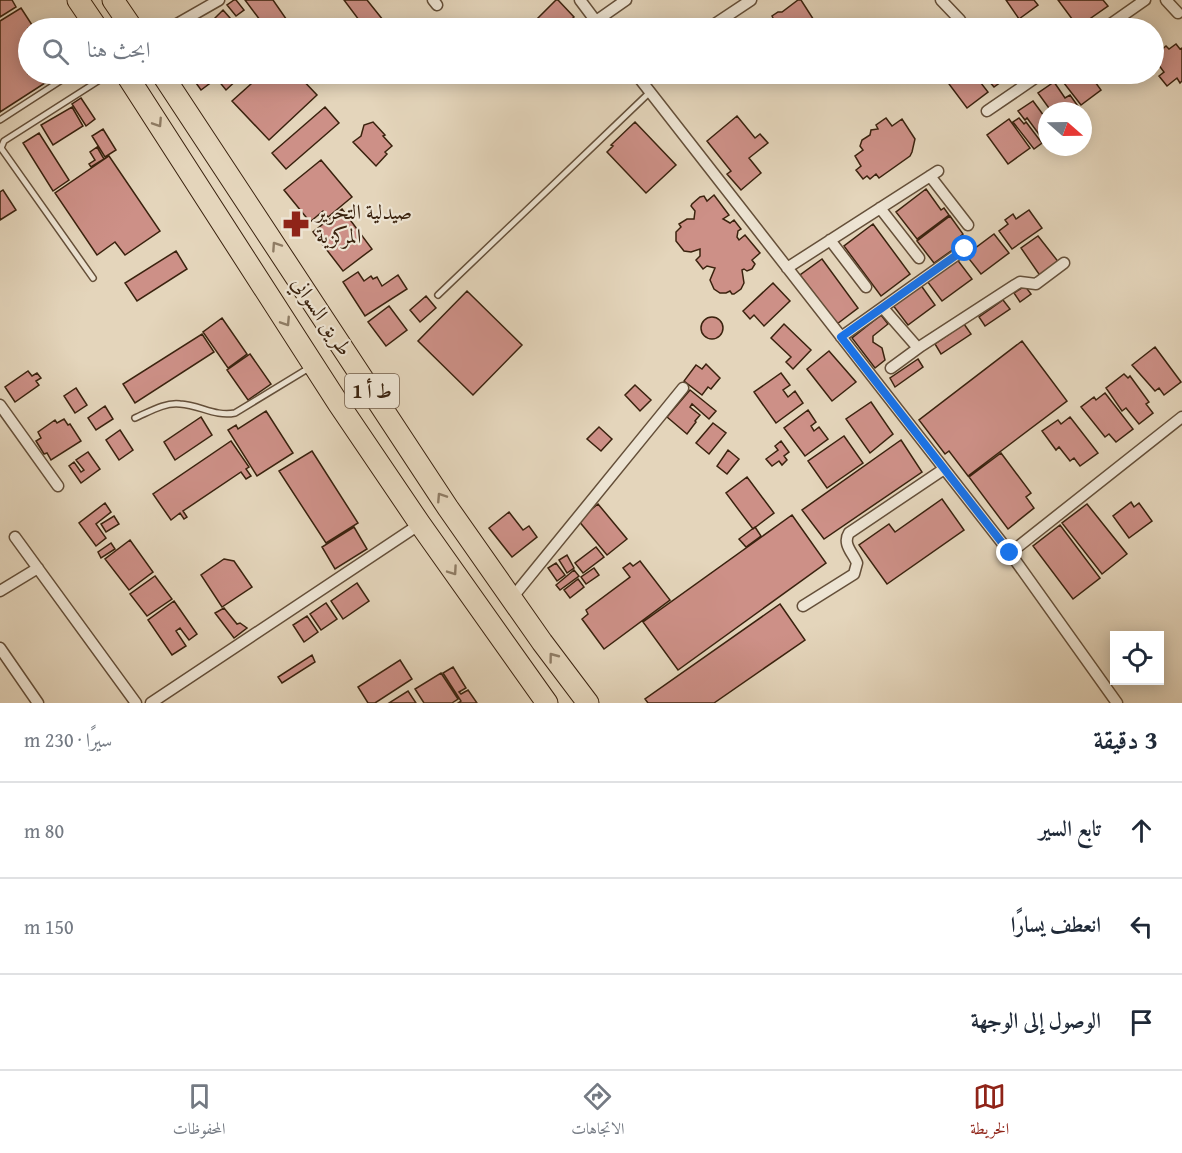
<!DOCTYPE html>
<html lang="ar">
<meta charset="utf-8">
<style>
body{margin:0;font-family:"Gentium Book Plus",Amiri,serif;background:#f2f2f3;color:#1f2937;direction:rtl}
.controls{position:absolute;right:18px;bottom:18px;display:grid;overflow:hidden;border-radius:0px;box-shadow:0 3px 15px #0003}
.controls button{width:54px;height:54px;display:grid;place-items:center;padding:0;border:0;border-bottom:2px solid #e0e1e3;background:#fff;color:#1f2937;font:30px sans-serif}
.compass{position:absolute;left:1038px;top:102px;width:54px;height:54px;border-radius:50%;background:#fff;box-shadow:0 3px 15px #0003;rotate:110deg}
.stop{position:absolute;width:18px;height:18px;margin:-14px;border:4px solid #1a73e8;border-radius:50%;background:#fff}
.stop.end{background:#1a73e8;border-color:#fff;box-shadow:0 2px 6px #0008}
.list{margin:0;padding:0;list-style:none}
h2{display:flex;justify-content:space-between;align-items:center;height:78px;margin:0;padding:0 24px;font-size:26px}
h2 small{font-size:20px;font-weight:400;color:#747a83}
.list li{display:grid;grid-template-columns:39px 1fr auto;gap:18px;align-items:center;box-sizing:border-box;height:96px;padding:0 24px;border-top:2px solid #e0e1e3}
.list b{display:block;font-size:22px;white-space:nowrap}
.list em{font-size:20px;font-style:normal;color:#747a83}
.icon{flex:none;width:33px;height:33px;fill:none;stroke:currentColor;stroke-width:2;stroke-linecap:round;stroke-linejoin:round}
.map{position:relative;flex:none;width:1182px;height:703px;overflow:hidden;direction:ltr}
.search{position:absolute;background:#fff;box-shadow:0 3px 15px #0003;left:18px;right:18px;top:18px;height:66px;display:flex;align-items:center;gap:15px;box-sizing:border-box;padding:0 21px;border-radius:33px;color:#747a83;font-size:22px}
.sheet{height:366px;background:#fff}
nav{display:flex;justify-content:space-around;align-items:center;box-sizing:border-box;height:84px;border-top:2px solid #e0e1e3;background:#fff;font-size:16px;color:#747a83}
nav a{display:grid;justify-items:center;gap:3px}
nav .on{color:#8f2418}
.map>svg:first-child{display:block}
.building{fill:#cd9087;stroke:#3a220e;stroke-width:1.5}
.lines{fill:none;stroke-linecap:round;stroke-linejoin:round}
.lane-casing{stroke:#644f39;stroke-width:8}
.street-casing{stroke:#644f39;stroke-width:13}
.highway-casing{stroke:#3a220e;stroke-width:23}
.lane{stroke:#ede4d3;stroke-width:5}
.street{stroke:#ede4d3;stroke-width:10}
.highway{stroke:#e4d5bb;stroke-width:21}
.oneway{stroke:#8f7c64}
.route{stroke:#1a73e8;stroke-width:8}
.labels{text-anchor:middle;stroke-width:4.5;stroke-linejoin:round;paint-order:stroke}
.shield{fill:#ede4d3;stroke:#705c49;stroke-width:1.5}
.shield-label{font-size:20px;font-weight:bold;fill:#3a220e}
.poi-label{font-size:21px;fill:#3a220e;stroke:#ede4d3;text-anchor:start}
.street-label{font-size:21px;fill:#3a220e;stroke:#ede4d3}
</style>
<div class="map">
<svg width="1182" height="703" viewBox="0 0 1182 703">
<rect width="100%" height="100%" fill="#e4d5bb"/>
<filter id="stains"><feTurbulence type="fractalNoise" baseFrequency=".00333" numOctaves="4"/><feColorMatrix values="0 0 0 0 .2 0 0 0 0 .09 0 0 0 0 .02 0 0 0 .5 -.17"/></filter>
<radialGradient id="worn" r=".72"><stop offset=".6" stop-color="#630" stop-opacity="0"/><stop offset="1" stop-color="#630" stop-opacity=".3"/></radialGradient>
<!-- building -->
<path class="building" d="M0,0H12L16,7L0,17Z
M234,0H236L244,10L236,16L227,5Z
M245,0H273L291,26L287,28H266Z
M344,0H367L383,20L374,28H365Z
M556,0H558L574,17L573,18L575,20L566,28H532L531,25Z
M798,0H801L819,28H778L772,16L778,12H782Z
M1006,0H1034L1038,5L1019,19Z
M1058,0H1103L1108,6L1078,27Z
M21,8L34,28H28V74H59L0,112V21Z
M223,10L230,18L218,28H215L210,23Z
M1176,44L1180,49L1182,48V81L1180,83L1177,78L1167,86L1159,76L1164,72L1155,60L1161,55L1159,52L1166,46L1169,49Z
M208,74L213,81L201,90L196,83Z
M213,74H239L241,76L226,90Z
M262,74H297L317,95L269,140L232,101Z
M955,74H974L988,92L967,108L946,80Z
M979,74H1012L994,87L988,80L986,82Z
M1066,74H1080L1087,83L1093,79L1101,90L1081,105L1060,78Z
M1054,82L1065,98L1070,95L1080,109L1077,111H1051L1038,93Z
M81,98L95,119L86,126L72,104Z
M1033,101L1047,120V132L1041,137L1027,118L1025,120L1018,111Z
M72,107L83,126L53,145L41,125Z
M325,107L339,123L286,169L272,153Z
M737,116L755,138L760,134L768,143L749,158L761,173L741,190L727,174L731,171L707,141Z
M886,118L892,126L902,119L915,139L912,152L910,156L879,178L876,174L870,179L867,176L863,179L856,170L861,166L855,156L863,150L860,146L862,140L870,135L871,130L878,129L876,125Z
M1019,118L1024,124L1026,122L1042,143L1034,149L1013,122Z
M1009,119L1030,148L1008,164L987,135Z
M373,122L385,135L383,136L392,146L385,152L387,154L376,166L353,142L361,136L364,125Z
M635,122L676,165L646,193L607,152L613,146L611,145Z
M103,129L116,150L105,157L92,136Z
M39,133L69,180L53,191L23,143Z
M97,147L104,159L91,167L89,164L95,160L90,152Z
M109,156L160,231L125,255L115,242L97,255L55,193Z
M321,160L352,197L328,217L323,211L310,222L284,190Z
M926,189L941,210L944,208L949,215L917,239L896,212Z
M3,190L16,210L0,220V192Z
M714,195L729,215L723,219L730,223L734,220L741,229L738,231L737,237L739,240L745,235L760,253L752,260L755,264L752,269L747,271L744,269L742,270L744,283L741,289L734,294H732L730,291L726,293H720L714,289L710,280L715,268L707,266L703,269L696,260L700,256V249L691,252L684,251L676,241V232L681,227L679,224L687,219H694L695,211L691,206L692,204L700,197L704,196L707,201Z
M342,209L372,249L343,271L313,232Z
M1029,210L1042,228L1012,249L999,231L1008,224L1005,220L1013,214L1016,219Z
M950,216L963,234L957,239L961,244L934,263L917,241Z
M873,224L910,274L881,296L844,246Z
M994,234L1009,253L981,274L966,255Z
M1038,236L1060,264L1041,277L1021,248Z
M176,251L187,269L137,301L125,283Z
M956,258L972,279L942,301L927,281Z
M822,259L858,308L837,324L800,275Z
M358,272L364,281L371,276L373,279L377,277L382,286L398,275L407,289L365,316L343,282Z
M773,283L790,301L764,326L754,315L750,319L743,311Z
M920,284L935,305L908,325L892,304Z
M1025,286L1031,294L1020,302L1014,293Z
M467,291L522,345L473,395L418,341Z
M426,296L436,308L420,322L410,310Z
M1003,300L1010,309L985,326L979,317Z
M389,306L407,330L386,346L368,322Z
M881,315L888,324L873,336V342L882,348L885,360L875,368L852,338Z
M701 328a11 11 0 1 1 22 0a11 11 0 1 1-22 0Z
M222,318L247,354L228,368L203,332Z
M784,324L811,350L793,369L786,362L791,357L771,338Z
M964,324L971,334L941,354L935,344Z
M202,334L214,352L135,403L123,384Z
M1022,341L1067,401L968,476L949,451L945,454L919,420Z
M1155,347L1181,382L1164,395L1159,388L1155,391L1132,365Z
M829,351L856,382L832,401L807,369Z
M250,354L271,384L248,400L227,370Z
M918,359L923,367L895,387L890,378Z
M706,364L720,378L711,389L708,387L702,395L684,381L696,365L702,369Z
M28,371L32,376L37,373L41,378L36,381L39,385L15,402L5,387Z
M781,373L790,385L783,390L788,397L795,391L803,403L776,423L754,392Z
M1124,374L1128,378L1130,376L1149,402L1146,404L1153,413L1139,424L1126,408L1122,411L1106,388Z
M635,385L651,400L640,411L625,395Z
M76,388L87,405L75,413L64,396Z
M690,390L716,411L709,419L692,404L690,407L700,415L695,421L696,422L687,434L667,417Z
M1105,393L1133,429L1116,442L1109,434L1105,437L1081,407L1094,397L1096,400Z
M871,402L893,434L870,453L846,419Z
M105,406L113,419L96,430L88,418Z
M808,410L816,422L811,426L814,431L819,427L828,439L805,456L784,428Z
M266,411L293,453L257,476L228,430L236,425L238,429Z
M201,417L212,435L175,460L164,442Z
M1070,417L1098,453L1080,466L1074,458L1070,461L1059,447L1056,450L1042,431L1058,420L1061,424Z
M64,419L68,425L70,424L81,441L51,460L47,453L44,454L36,441L41,438L38,432L55,420L57,423Z
M713,423L726,433L709,454L696,443Z
M599,427L612,439L601,451L587,439Z
M120,430L133,450L119,460L106,440Z
M844,436L863,463L827,488L808,461Z
M901,440L922,472L824,539L802,510Z
M231,441L249,467L246,469L251,476L246,479L241,472L183,511L187,517L184,519L180,513L171,520L153,494Z
M781,441L789,452L784,456L787,460L782,465L779,461L772,466L766,459L778,450L775,446Z
M728,450L739,459L727,474L717,466Z
M312,451L358,523L326,543L279,471Z
M88,452L100,469L81,483L69,466L74,462L81,472L84,470L76,460Z
M1001,453L1031,493L1026,497L1034,508L1008,529L969,477Z
M747,477L774,513L753,529L726,493Z
M942,499L964,530L887,584L859,545L889,524L895,532Z
M1131,502L1134,507L1139,503L1152,521L1129,538L1113,516Z
M105,503L111,512L96,524L106,538L96,546L79,523Z
M598,504L627,539L607,555L578,520Z
M1087,504L1127,554L1102,574L1062,523Z
M509,512L523,530L529,526L537,537L512,557L489,528Z
M792,515L826,563L678,670L643,622Z
M114,516L119,524L106,532L101,524Z
M1060,525L1100,578L1073,599L1033,546Z
M354,527L367,549L335,569L322,547Z
M755,527L761,536L746,547L739,539Z
M130,540L153,572L129,590L105,559Z
M111,543L115,549L101,558L98,552Z
M596,547L604,557L583,573L575,563Z
M567,555L574,568L567,573L559,560Z
M224,559L234,561L252,587L222,607L201,575Z
M640,561L670,600L604,649L582,619L588,614L586,610L630,577L623,568L630,563L633,566Z
M556,563L565,575L557,581L548,568Z
M594,568L599,575L586,584L581,577Z
M574,570L579,576L560,590L556,585Z
M155,576L172,599L147,616L130,594Z
M578,579L584,587L570,598L564,590Z
M357,583L369,601L343,619L331,601Z
M174,601L197,634L189,640L180,628L176,631L186,646L172,655L148,620Z
M326,603L337,619L321,630L310,614Z
M780,604L805,640L714,703H648L645,699Z
M224,608L237,624L240,623L247,628L234,638L215,613Z
M307,616L318,632L304,642L293,625Z
M312,655L315,662L282,683L278,677Z
M400,660L412,679L375,703H368L358,687Z
M453,667L466,688L459,692L461,694L468,690L477,703H458L461,701L443,673Z
M441,673L458,699L452,703H424L415,689Z
M408,691L416,703H389Z"/>
<g class="lines">
<!-- lane casing -->
<g class="lane-casing">
<path id="lane" d="M0,120L71,74
M93,278L1,148L4,141L109,74
M438,295L650,92
M135,418C149,412 165,402 180,404C200,405 215,417 235,413L309,368"/>
</g>
<!-- street casing -->
<g class="street-casing">
<path id="street" d="M433,0L437,5
M580,0L601,28
M941,0L960,20
M1166,0L1178,13
M596,21L626,0
M170,28L219,0
M709,28L751,0
M1105,28L1145,0
M636,74L1010,553L1117,703
M987,111L1041,74
M930,176L968,225
M880,208L919,258
M830,240L866,287
M787,268L938,171
M883,308L918,348
M841,337L965,249
M891,368L921,346L1015,285L1020,282L1036,284L1064,263
M0,405L58,486
M15,537L136,703
M1010,553L1182,417
M0,591L38,568
M512,598L683,388
M803,606L854,574L857,563C853,553 842,544 849,533L944,469
M0,648L38,703
M151,703L420,524"/>
</g>
<!-- highway casing -->
<g class="highway-casing">
<path id="highway" d="M78,0L97,28
M113,0L132,28
M126,74L338,403L420,524L547,703
M162,74L448,508L542,642L588,703"/>
</g>
<!-- lane -->
<use href="#lane" class="lane"/>
<!-- street -->
<use href="#street" class="street"/>
<!-- highway -->
<use href="#highway" class="highway"/>
</g>
<!-- one-way arrows -->
<defs><path id="oneway-chevron" d="M-2-3.5L2.5 0L-2 3.5" fill="none" stroke-width="1.6" stroke-linecap="round" stroke-linejoin="round" transform="scale(1.5)"/></defs>
<g class="oneway">
<use href="#oneway-chevron" transform="translate(158 123) rotate(57)"/>
<use href="#oneway-chevron" transform="translate(276 246) rotate(-124)"/>
<use href="#oneway-chevron" transform="translate(286 322) rotate(57)"/>
<use href="#oneway-chevron" transform="translate(441 497) rotate(-123)"/>
<use href="#oneway-chevron" transform="translate(453 571) rotate(55)"/>
<use href="#oneway-chevron" transform="translate(553 657) rotate(-127)"/>
</g>
<g class="lines">
<!-- route -->
<path class="route" d="M965,249L841,337L1010,553"/>
</g>
<!-- icons -->
<defs>
<g id="pharmacy-bare" transform="scale(2.07)"><path d="M-2-6h4v4h4v4h-4v4h-4v-4h-4v-4h4Z" fill="#8f2418" stroke="#ede4d3" stroke-width="2.5" paint-order="stroke"/></g>
</defs>
<g fill-rule="evenodd">
<use href="#pharmacy-bare" x="296" y="224"/>
</g>
<g class="labels">
<!-- shield labels -->
<rect class="shield" x="345" y="374" width="54" height="34" rx="4.5"/>
<g class="shield-label">
<text x="372" y="398">ط أ 1</text>
</g>
<!-- poi labels -->
<g class="poi-label">
<text x="316" y="219">صيدلية التحرير<tspan x="316" dy="24">المركزية</tspan></text>
</g>
<!-- street labels -->
<g class="street-label">
<text transform="translate(322 316) rotate(56)" y="7">طريق السواني</text>
</g>
</g>
<rect width="100%" height="100%" filter="url(#stains)"/>
<rect width="100%" height="100%" fill="url(#worn)"/>
</svg>
<div class="controls">
<button><svg class="icon" aria-label="locate" viewBox="0 0 24 24"><circle cx="12" cy="12" r="6"/><path d="M12 2v4M12 18v4M2 12h4M18 12h4"/></svg></button>
</div>
<svg class="compass" viewBox="-18 -18 36 36"><path d="M0-13l5 13h-10z" fill="#e53935"/><path d="M0 13l5-13h-10z" fill="#747a83"/></svg>
<div class="stop" style="left:965px;top:249px"></div>
<div class="stop end" style="left:1010px;top:553px"></div>
<div class="search"><svg class="icon" aria-label="search" viewBox="0 0 24 24"><circle cx="10" cy="10" r="6"/><path d="M15 15l6 6"/></svg>ابحث هنا</div>
</div>
<section class="sheet">
<h2>3 دقيقة<small>سيرًا · 230 m</small></h2>
<ul class="list">
<li><svg class="icon" aria-label="ahead" viewBox="0 0 24 24"><path d="M12 20V5M6 11l6-6 6 6"/></svg><div><b>تابع السير</b></div><em>80 m</em></li>
<li><svg class="icon" aria-label="left" viewBox="0 0 24 24"><path d="M17 20v-9H6M10 6l-5 5 5 5"/></svg><div><b>انعطف يسارًا</b></div><em>150 m</em></li>
<li><svg class="icon" aria-label="arrive" viewBox="0 0 24 24"><path d="M6 21V4h12l-3 4 3 4H6"/></svg><div><b>الوصول إلى الوجهة</b></div></li>
</ul>
</section>
<nav>
<a class="on"><svg class="icon" aria-label="map" viewBox="0 0 24 24"><path d="M3 6l6-2 6 2 6-2v14l-6 2-6-2-6 2zM9 4v14M15 6v14"/></svg>الخريطة</a>
<a><svg class="icon" aria-label="directions" viewBox="0 0 24 24"><path d="M12 3l9 9-9 9-9-9zM9 14v-3h6M13 9l2 2-2 2"/></svg>الاتجاهات</a>
<a><svg class="icon" aria-label="saved" viewBox="0 0 24 24"><path d="M7 4h10v16l-5-4-5 4z"/></svg>المحفوظات</a>
</nav>
